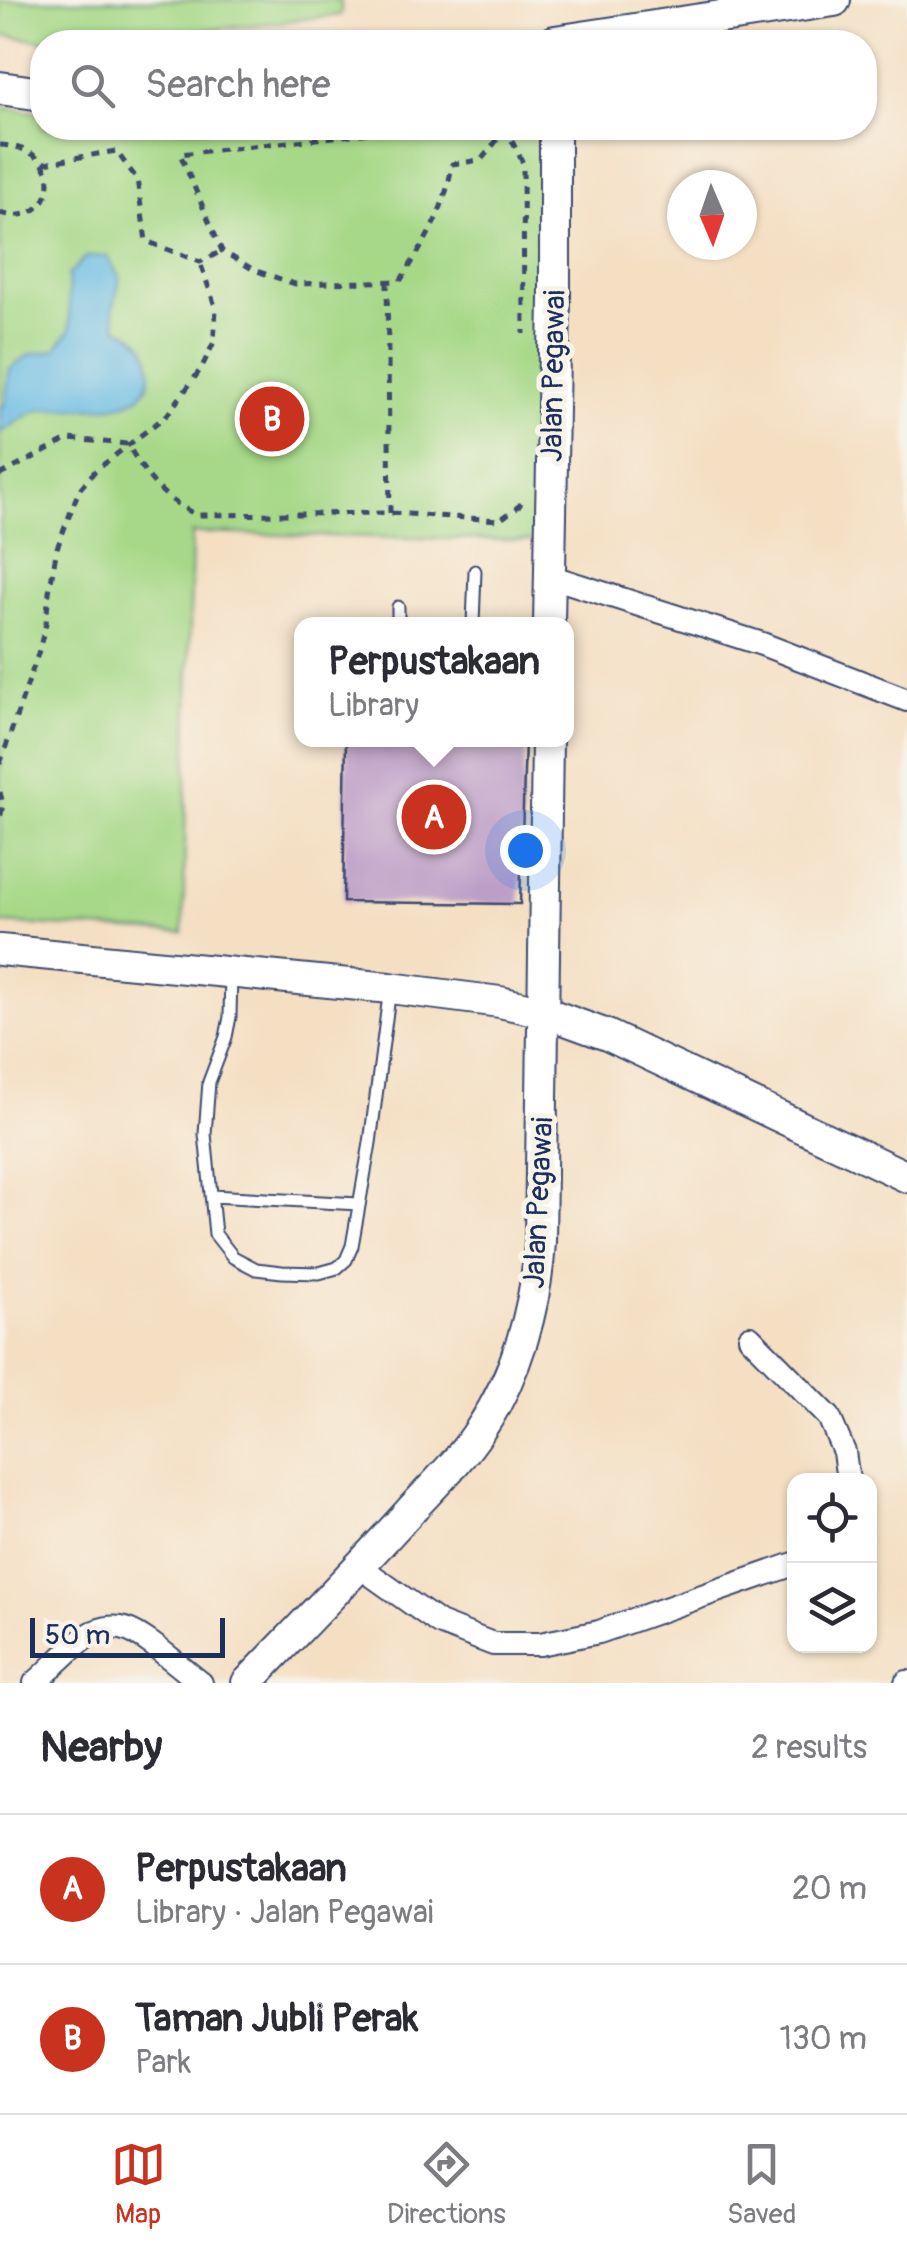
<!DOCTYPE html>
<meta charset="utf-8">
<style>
body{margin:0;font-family:Pangolin,sans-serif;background:#f7f7f7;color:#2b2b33}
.controls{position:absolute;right:30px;bottom:30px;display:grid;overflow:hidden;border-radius:20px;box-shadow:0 2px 8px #0004}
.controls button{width:90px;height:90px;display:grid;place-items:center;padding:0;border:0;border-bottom:2px solid #e1e1e2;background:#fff;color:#2b2b33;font:50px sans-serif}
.compass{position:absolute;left:667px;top:170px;width:90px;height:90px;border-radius:50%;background:#fff;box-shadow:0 2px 8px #0004;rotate:178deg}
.scale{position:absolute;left:30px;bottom:25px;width:195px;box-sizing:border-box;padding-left:10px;border:5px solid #1b2f5e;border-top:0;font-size:28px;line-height:35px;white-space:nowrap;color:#1b2f5e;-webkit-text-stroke:8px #f7f3e8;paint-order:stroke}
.you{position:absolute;left:525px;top:850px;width:35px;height:35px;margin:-25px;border:8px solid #fff;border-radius:50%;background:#1a73e8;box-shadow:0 0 0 15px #1a73e833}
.badge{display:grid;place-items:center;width:65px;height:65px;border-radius:50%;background:#c8321e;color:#fff;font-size:32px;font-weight:700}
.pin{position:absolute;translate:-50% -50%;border:5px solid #fff;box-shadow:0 2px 10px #0006}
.popup{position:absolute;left:294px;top:617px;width:280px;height:130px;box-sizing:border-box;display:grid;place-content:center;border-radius:20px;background:#fff;filter:drop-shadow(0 2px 8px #0005);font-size:32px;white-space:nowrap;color:#7c7c81}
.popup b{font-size:38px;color:#2b2b33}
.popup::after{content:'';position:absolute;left:50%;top:100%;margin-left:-20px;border:20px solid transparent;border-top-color:#fff}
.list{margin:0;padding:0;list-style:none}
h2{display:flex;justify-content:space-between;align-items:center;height:130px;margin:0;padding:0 40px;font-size:42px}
h2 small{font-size:32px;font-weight:400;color:#7c7c81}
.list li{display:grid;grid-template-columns:65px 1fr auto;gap:30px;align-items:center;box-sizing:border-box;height:150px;padding:0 40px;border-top:2px solid #e1e1e2}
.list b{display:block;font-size:38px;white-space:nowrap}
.list p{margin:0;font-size:32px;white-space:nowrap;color:#7c7c81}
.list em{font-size:32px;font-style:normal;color:#7c7c81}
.icon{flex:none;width:55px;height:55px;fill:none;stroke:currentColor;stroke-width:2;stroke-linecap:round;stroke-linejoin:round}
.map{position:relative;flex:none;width:907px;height:1683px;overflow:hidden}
.search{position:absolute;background:#fff;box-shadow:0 2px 8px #0004;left:30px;right:30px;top:30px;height:110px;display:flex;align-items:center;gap:25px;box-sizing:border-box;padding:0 35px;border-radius:40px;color:#7c7c81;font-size:38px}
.sheet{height:430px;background:#fff}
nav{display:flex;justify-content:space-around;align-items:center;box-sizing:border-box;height:140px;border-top:2px solid #e1e1e2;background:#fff;font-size:28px;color:#7c7c81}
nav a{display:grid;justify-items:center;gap:5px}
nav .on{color:#c8321e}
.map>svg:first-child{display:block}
.green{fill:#a6d887;stroke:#608472;stroke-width:2.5}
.water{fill:#68bce4;stroke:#4276a1;stroke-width:2.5}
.building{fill:#bd9ec7}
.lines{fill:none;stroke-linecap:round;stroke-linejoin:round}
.service-casing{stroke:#3c496d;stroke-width:15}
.minor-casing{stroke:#3c496d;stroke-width:26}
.tertiary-casing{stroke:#3c496d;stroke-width:34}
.secondary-casing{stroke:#3c496d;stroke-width:36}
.path{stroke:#3c496d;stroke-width:5;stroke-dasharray:8 8;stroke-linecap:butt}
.service{stroke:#fff;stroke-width:11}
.minor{stroke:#fff;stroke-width:22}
.tertiary{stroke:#fff;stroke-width:30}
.secondary{stroke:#fff;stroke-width:32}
.labels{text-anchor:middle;stroke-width:10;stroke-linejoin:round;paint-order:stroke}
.street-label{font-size:30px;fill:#1b2f5e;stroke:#f7f3e8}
</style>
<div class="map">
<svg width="907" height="1683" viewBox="0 0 907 1683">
<rect width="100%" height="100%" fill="#f7f3e8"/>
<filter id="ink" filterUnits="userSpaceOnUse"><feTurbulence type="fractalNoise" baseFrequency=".01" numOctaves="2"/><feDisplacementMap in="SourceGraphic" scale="20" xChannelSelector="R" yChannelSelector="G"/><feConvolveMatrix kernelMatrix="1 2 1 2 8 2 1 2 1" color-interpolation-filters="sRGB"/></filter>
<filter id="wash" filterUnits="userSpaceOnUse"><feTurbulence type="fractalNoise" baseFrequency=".0048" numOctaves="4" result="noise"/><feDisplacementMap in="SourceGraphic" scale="40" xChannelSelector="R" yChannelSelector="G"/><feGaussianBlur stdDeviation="2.25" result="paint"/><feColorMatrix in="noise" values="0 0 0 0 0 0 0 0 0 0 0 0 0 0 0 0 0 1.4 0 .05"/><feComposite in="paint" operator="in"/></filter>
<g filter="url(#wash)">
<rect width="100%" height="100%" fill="#f4dfc3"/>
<!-- green -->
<path class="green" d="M0,0H341V15L99,42H51L0,35Z
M0,107L42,113V128H534L541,143L544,541L192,533L183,933L0,923Z"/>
<!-- water -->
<path class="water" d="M107,256L120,278L113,309L117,328C132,333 145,341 149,358C162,425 75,402 40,410C27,413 12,426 0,433V408L5,404L10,369L29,355L55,350L70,330L68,275L86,257Z"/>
<g id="blocks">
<!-- building -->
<path class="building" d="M346,740H525L520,904L343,902Z"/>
</g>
</g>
<g filter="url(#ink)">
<use href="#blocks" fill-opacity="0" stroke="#3c496d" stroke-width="2.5"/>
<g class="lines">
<!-- service casing -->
<g class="service-casing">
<path id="service" d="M398,607V624
M473,624L475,571
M231,973L230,1017L226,1037L209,1082L205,1134L215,1234L233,1257L256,1269L282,1272L319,1273L337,1268L346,1260L352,1246L370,1143L390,988
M212,1196L359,1204"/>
</g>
<!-- minor casing -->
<g class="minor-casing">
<path id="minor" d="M549,576L762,644L907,700
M750,1337L829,1417L844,1452L848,1480
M360,1567L439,1623L493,1644H540L599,1632L794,1564
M35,1683C53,1668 74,1643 94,1632C104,1628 115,1626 125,1629C146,1635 182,1669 201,1683
M906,1683L907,1682"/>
</g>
<!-- tertiary casing -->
<g class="tertiary-casing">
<path id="tertiary" d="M549,624L555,299V128
M0,950L390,988L500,1002L544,1012L607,1035L907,1177
M247,1683C302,1626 357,1570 410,1511C434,1485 461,1459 480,1430C517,1375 536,1307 540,1242L547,740"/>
</g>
<!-- secondary casing -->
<g class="secondary-casing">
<path id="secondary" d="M555,42L834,0
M0,88L42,94"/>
</g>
<!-- path -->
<path class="path" d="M375,42L396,38
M415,128L180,154L222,251L254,270L295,284L400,281C424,245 446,208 452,164L481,160L498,139L497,128
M502,128L511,139L523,163L524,334
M0,145C73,148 57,230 0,213
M44,163L116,151L137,179L146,241L200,262L222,251
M387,281L390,513
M0,475L69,439L127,444C149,479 159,496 197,515L390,513L500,520L520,505L522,495
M0,764L38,654L46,623L49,592L57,548L79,490L95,471L167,415L201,369L214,342L216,309L200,262
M0,792L3,804L0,819"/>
<!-- service -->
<use href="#service" class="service"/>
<!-- minor -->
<use href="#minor" class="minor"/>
<!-- tertiary -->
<use href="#tertiary" class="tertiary"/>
<!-- secondary -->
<use href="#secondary" class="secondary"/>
</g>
</g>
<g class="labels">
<!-- street labels -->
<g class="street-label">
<text transform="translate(553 376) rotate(-89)" y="10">Jalan Pegawai</text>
<text transform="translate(538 1203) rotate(-87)" y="10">Jalan Pegawai</text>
</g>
</g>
</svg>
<div class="controls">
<button><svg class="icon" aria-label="locate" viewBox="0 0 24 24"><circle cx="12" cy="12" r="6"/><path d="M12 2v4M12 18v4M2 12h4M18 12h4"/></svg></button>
<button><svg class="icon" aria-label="layers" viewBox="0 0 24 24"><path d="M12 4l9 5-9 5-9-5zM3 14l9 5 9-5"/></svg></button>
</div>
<svg class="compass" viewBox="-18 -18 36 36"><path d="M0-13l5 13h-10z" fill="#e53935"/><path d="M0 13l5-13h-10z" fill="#7c7c81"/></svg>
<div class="scale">50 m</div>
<div class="you"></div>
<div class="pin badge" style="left:434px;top:817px">A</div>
<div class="popup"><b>Perpustakaan</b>Library</div>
<div class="pin badge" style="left:272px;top:419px">B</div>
<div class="search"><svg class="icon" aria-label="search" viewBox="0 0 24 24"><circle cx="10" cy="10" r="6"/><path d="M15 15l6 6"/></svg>Search here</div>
</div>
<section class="sheet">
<h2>Nearby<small>2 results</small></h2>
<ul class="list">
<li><span class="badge">A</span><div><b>Perpustakaan</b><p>Library · Jalan Pegawai</p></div><em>20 m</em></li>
<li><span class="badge">B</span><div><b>Taman Jubli Perak</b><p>Park</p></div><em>130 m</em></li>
</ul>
</section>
<nav>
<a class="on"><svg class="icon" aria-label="map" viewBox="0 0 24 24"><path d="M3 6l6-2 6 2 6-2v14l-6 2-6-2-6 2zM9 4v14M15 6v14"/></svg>Map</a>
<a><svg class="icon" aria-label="directions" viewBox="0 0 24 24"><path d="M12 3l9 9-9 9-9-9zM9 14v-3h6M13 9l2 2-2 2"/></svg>Directions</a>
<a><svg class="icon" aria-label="saved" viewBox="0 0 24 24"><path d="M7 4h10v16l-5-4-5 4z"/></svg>Saved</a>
</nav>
